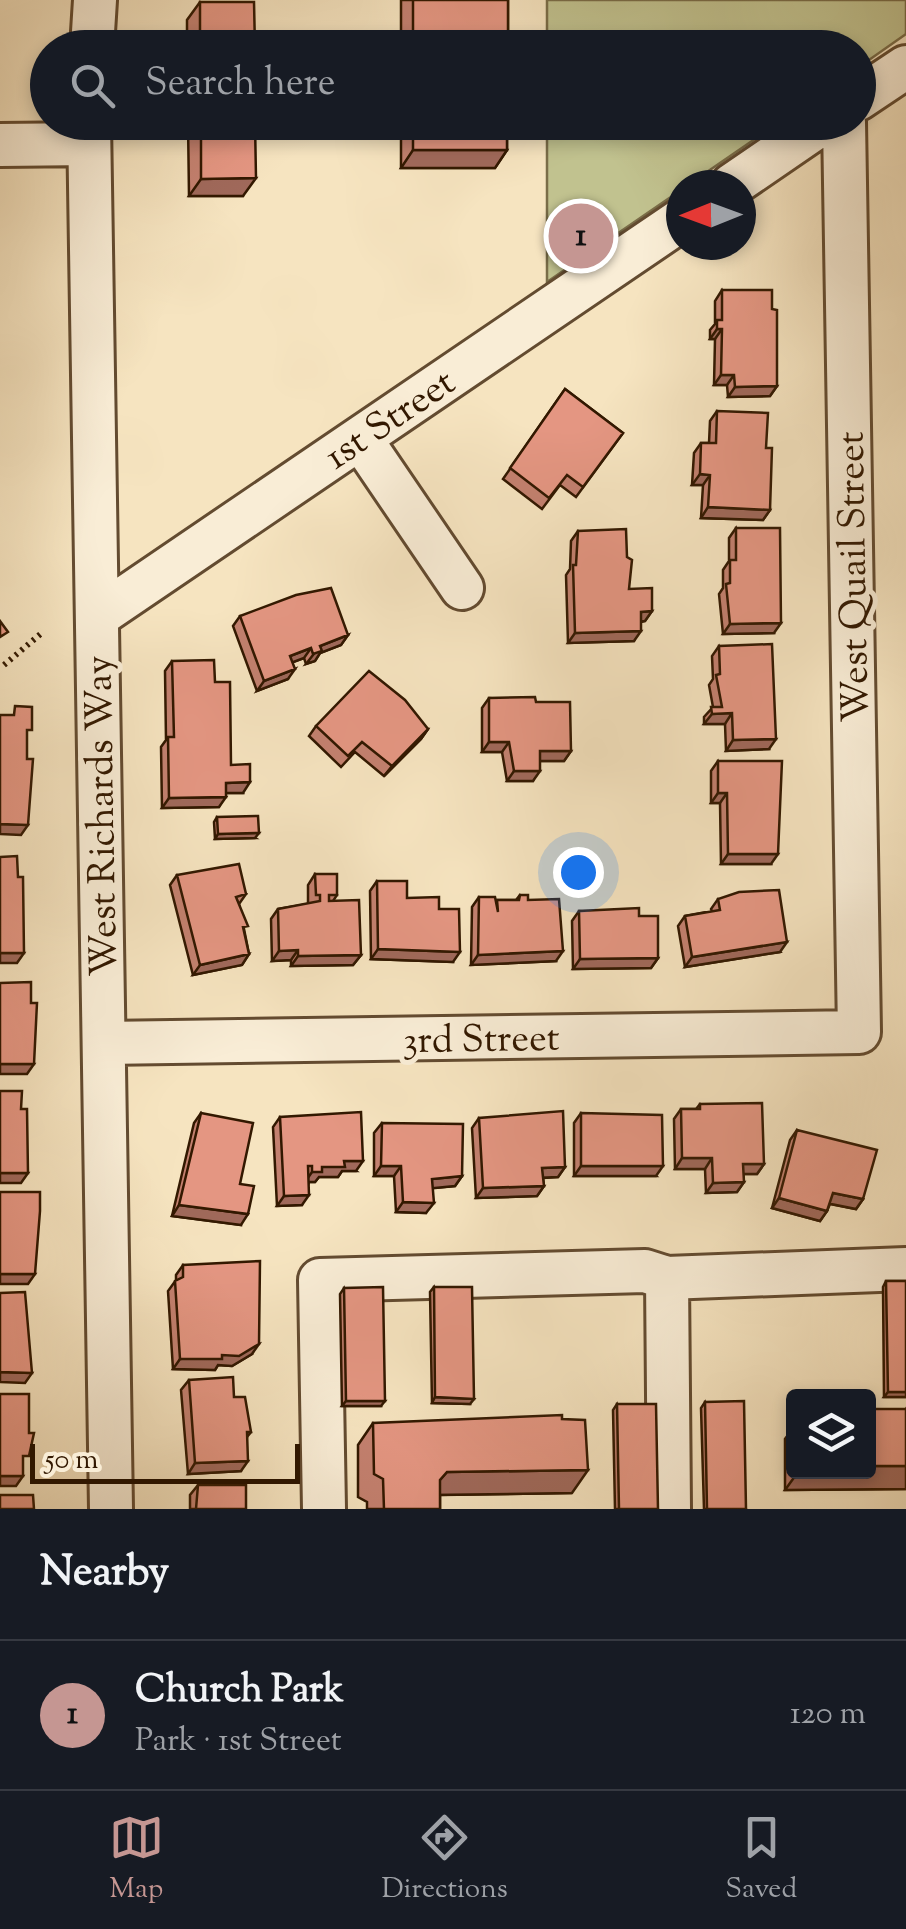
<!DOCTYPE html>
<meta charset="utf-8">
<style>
body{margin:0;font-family:"Sorts Mill Goudy",serif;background:#242831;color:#f1f3f6}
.controls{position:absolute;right:30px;bottom:30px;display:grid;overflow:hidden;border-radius:10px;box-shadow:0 5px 15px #0003}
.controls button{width:90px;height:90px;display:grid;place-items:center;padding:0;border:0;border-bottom:2px solid #363941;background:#171b24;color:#f1f3f6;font:50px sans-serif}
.compass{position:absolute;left:666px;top:170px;width:90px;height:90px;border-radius:50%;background:#171b24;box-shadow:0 5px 15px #0003;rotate:269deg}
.scale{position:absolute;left:30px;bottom:25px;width:270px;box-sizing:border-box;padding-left:10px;border:5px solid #321800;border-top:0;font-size:28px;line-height:35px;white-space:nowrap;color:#321800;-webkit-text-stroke:8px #f9edd6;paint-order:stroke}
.you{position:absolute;left:578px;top:872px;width:35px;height:35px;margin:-25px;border:8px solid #fff;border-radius:50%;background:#1a73e8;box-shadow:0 0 0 15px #1a73e833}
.badge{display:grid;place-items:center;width:65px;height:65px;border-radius:50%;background:#c59692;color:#111;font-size:32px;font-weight:700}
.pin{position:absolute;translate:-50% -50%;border:5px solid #fff;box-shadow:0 2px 10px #0006}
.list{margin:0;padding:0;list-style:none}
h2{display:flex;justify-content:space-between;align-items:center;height:130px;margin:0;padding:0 40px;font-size:42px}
h2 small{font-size:32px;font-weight:400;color:#9ea1a6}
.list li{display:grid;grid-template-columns:65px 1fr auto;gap:30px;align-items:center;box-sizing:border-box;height:150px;padding:0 40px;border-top:2px solid #363941}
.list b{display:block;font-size:38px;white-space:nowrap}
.list p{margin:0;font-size:32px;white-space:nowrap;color:#9ea1a6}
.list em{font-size:32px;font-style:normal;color:#9ea1a6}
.icon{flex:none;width:55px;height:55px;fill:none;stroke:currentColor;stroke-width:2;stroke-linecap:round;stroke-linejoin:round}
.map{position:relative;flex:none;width:906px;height:1509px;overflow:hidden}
.search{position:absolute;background:#171b24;box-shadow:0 5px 15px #0003;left:30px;right:30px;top:30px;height:110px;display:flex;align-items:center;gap:25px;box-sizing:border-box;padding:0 35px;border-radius:55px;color:#9ea1a6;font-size:38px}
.sheet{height:280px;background:#171b24}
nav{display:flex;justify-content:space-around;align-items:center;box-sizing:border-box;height:140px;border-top:2px solid #363941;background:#171b24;font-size:28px;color:#9ea1a6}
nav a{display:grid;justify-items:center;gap:5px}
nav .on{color:#c59692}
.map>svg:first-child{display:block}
.green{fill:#c1c28f;stroke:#7a6d48;stroke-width:2.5}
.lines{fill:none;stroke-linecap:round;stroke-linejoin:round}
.minor-casing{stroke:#634b30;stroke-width:48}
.path{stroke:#321800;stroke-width:6;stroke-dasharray:2.5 5;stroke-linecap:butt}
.minor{stroke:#f9edd6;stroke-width:42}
.wall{fill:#c48170;stroke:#321800;stroke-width:2.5}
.shaded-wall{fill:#a0695b;stroke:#321800;stroke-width:2.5}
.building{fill:#e49682;stroke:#321800;stroke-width:2.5}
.labels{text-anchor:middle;stroke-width:10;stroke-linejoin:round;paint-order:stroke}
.street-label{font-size:38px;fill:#321800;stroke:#f9edd6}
</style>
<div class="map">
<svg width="906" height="1509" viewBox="0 0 906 1509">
<rect width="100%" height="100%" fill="#f6e4c0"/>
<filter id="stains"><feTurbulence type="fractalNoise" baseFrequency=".002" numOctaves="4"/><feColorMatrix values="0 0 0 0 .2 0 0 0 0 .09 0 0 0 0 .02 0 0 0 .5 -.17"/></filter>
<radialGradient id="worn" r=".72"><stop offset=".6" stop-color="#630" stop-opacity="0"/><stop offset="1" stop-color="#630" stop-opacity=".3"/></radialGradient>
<!-- green -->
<path class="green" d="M547,0H906V34L859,67L858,48L547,47Z
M547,123V122L778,123L688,185H681V190L547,282Z"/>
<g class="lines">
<!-- minor casing -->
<g class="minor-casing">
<path id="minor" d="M92,48L95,0
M858,99L906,67
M89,122L111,1509
M0,145L89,144
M732,185L824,122
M360,438L462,588
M98,616L681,220
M104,1043L859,1032L844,122
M667,1278L906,1269
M324,1509L320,1280L645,1271L667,1278L669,1509"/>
</g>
<!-- path -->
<path class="path" d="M4,665L44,631"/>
<!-- minor -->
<use href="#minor" class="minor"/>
</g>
<!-- wall -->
<path class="wall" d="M401,0H508V48H401Z
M200,2L255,48H187V20Z
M188,122H255L243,196H189Z
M350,122H507V150L495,168H401V127H385L378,136H361V126H350Z
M722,290L777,386L770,396L728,397L727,385H714L715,339H710V330L715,324V301Z
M565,389L623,433L576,497L560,485L542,509L503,479Z
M717,411L766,448L770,510L763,520L701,518L703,485H692L694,453L701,443H709L710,421Z
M736,528L774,633L723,634L719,594L723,588V570L729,561V538Z
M578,531L629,589L652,611L645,621L641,622L634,641L568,643L566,575L570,569L571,541Z
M240,616L348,635L341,645L320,653L315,661L306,664L304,658L293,662L288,679L257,691L233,626Z
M719,646L769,749L726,751L725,724H704V717L713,707L709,685L713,679L712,656Z
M172,661L215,682L231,765L243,793H226L219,807L162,808L161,747L166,740L165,671Z
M489,698L536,702L571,751L564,761H540L533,781H507L502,752H482V708Z
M316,726L428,729L421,739L384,776L355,752L341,767L309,736Z
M718,761L771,864H721L720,803H711V771Z
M217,817L255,838L215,839L214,822Z
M315,874L337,895L333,901L361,955L353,965L291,966V960L272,961L271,919L278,909L308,904V885Z
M177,875L246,894L239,904L249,954L242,965L193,975L170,885Z
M377,881L407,898L439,909L453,962L371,959L370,891Z
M520,895L528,900L556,961L471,965L472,907L479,897L496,902L497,900H516Z
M718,899L780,952L685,967L678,926L685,916L712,911L711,909Z
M579,911L639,916L658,958L651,968L573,969L572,921Z
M700,1104L764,1164L757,1174H743L744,1182L737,1192L706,1193L705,1169H675L674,1119L681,1109H696Z
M201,1113L240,1184L241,1225L172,1216L194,1123Z
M581,1113L656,1176H574V1123Z
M280,1117L356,1171H342L338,1177H319L315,1182H309L302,1205L277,1206L273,1127Z
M479,1118L565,1167L558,1177L543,1178L544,1186L537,1196L476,1198L472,1128Z
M382,1123L462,1176L455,1186L432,1188L426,1213L396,1212L394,1176H374V1133Z
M797,1130L863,1199L856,1209L830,1204L827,1211L820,1221L772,1208L790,1140Z
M183,1265L252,1354L232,1366L218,1365L215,1370L173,1369L168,1291L176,1280V1275Z
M886,1281H906V1397H884L883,1287Z
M434,1287L470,1404L432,1403L430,1292Z
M344,1288L381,1406H342L340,1294Z
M189,1380L234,1397L251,1432L247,1437L241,1471L188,1474L181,1390Z
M705,1402L746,1509H704L701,1408Z
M617,1404L658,1509H615L613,1410Z
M906,1409V1489L785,1490V1439L794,1427V1472H868Z
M373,1423L572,1493L440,1495V1509H367V1502L358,1497V1445Z
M198,1485L246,1509H190V1495Z"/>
<!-- shaded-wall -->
<path class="shaded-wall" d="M353,122H363L361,126H350Z
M371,122H404L401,127H385L378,136H361Z
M413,150H507L495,168H401Z
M256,178L243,196H189L201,179Z
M717,329H722L715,339H710Z
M721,375H734L727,385H714Z
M777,386L770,396L728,397L735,387Z
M700,474L710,475L703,485H692Z
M708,507L770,510L763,520L701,518Z
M652,611L645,621L634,622L641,612Z
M781,623L774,633L723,634L730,624Z
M641,631L634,641L568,643L575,633Z
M348,635L341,645L320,653L315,661L306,664L320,646Z
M311,648L304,658L283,666L290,656Z
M295,669L288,679L257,691L264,681Z
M732,713L725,724H704L712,714Z
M428,729L421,739L384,776L392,766Z
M776,739L769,749L726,751L733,740Z
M489,742H509L502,752H482Z
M540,751H571L564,761H533Z
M514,771H540L533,781H507Z
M250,782L243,793H219L226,783Z
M718,793H727L720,803H711Z
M226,797L219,807L162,808L169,798Z
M0,824L28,825L21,835L0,834Z
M259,833L255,838L215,839L218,834Z
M728,854H778L771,864H721Z
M787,942L780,952L685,967L692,957Z
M378,949L460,952L453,962L371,959Z
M298,950L291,960L272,961L279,951Z
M563,951L556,961L471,965L478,955Z
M0,953H24L17,963H0Z
M249,954L242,965L193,975L200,965Z
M361,955L353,965L291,966L298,956Z
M658,958L651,968L573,969L580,959Z
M0,1064H34L27,1074H0Z
M682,1158H712L705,1169H675Z
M344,1161H363L356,1171H342L338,1177H319L315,1182H305L312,1172L322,1167Z
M743,1164H764L757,1174H736Z
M381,1166H401L394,1176H374Z
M581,1166H663L656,1176H574Z
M565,1167L558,1177L535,1178L542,1168Z
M0,1173H28L21,1183H0Z
M462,1176L455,1186L425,1189L432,1179Z
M744,1182L737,1192L706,1193L713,1183Z
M544,1186L537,1196L476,1198L483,1188Z
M833,1193L863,1199L856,1209L826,1203Z
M309,1195L302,1205L277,1206L284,1196Z
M779,1198L827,1211L820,1221L772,1208Z
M403,1202L434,1203L426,1213L396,1212Z
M179,1205L248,1214L241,1225L172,1216Z
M0,1274H35L28,1284H0Z
M259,1344L252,1354L232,1366L218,1365L215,1370L173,1369L180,1359L222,1355Z
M0,1372L32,1373L25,1383L0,1382Z
M888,1392H906V1397H884Z
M435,1397L474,1399L470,1404L432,1403Z
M346,1401H385L381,1406H342Z
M248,1461L241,1471L188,1474L195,1463Z
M868,1466H906V1489L785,1490L798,1472H868Z
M588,1470L572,1493L431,1495L440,1480L447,1472Z
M0,1476H23L16,1486H0Z"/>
<!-- building -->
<path class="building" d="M413,0H508V48H413Z
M200,2H254L255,48H200Z
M201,122H255L256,178L201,179Z
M413,122H507V150H413Z
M722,290H772V309L777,310V386L735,387L734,375H721L722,329H717V320H722Z
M565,389L623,433L583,487L567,475L549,498L510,468Z
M717,411L768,413L766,448H772L770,510L708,507L710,475L700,474L701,443H716Z
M736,528H780L781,623L730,624L726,584L730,583V560H736Z
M626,529L627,557L632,560L629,589L652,588V611L641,612V631L575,633L573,565H576L578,531Z
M331,588L348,635L320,646L322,651L313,654L311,648L290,656L295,669L264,681L240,616L296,595Z
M0,621L8,632L0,637Z
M772,644L776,739L733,740L732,713L712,714L711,707H722L716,675L720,674L719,646Z
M214,660L215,682H230L231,765L250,764V782L226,783V797L169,798L168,737H174L172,661Z
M369,671L405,700L428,729L392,766L362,742L348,756L316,726Z
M535,697L536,702H570L571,751H540V771H514L509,742H489V698Z
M15,706L32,707V730H27V759H33L28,825L0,824V715H14Z
M718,761H782L778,854H728L727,793H718Z
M258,816L259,833L218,834L217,817Z
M17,856L18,877H23L24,953H0V857Z
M239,864L246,894L236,897L248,926L243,927L249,954L200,965L177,875Z
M315,874H337V895H329V901L359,900L361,955L298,956V950L279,951L278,909L320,901V895H316Z
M377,881H407V898L439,897V909H459L460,952L378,949Z
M779,890L787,942L692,957L685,916L720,910L718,899L739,892Z
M520,895H528V900L559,899L563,951L478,955L479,897H495L498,912L497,900H519Z
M639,908V916H658V958L580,959L579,911Z
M31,982V1003H37L34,1064H0V983Z
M0,1091H22L21,1109H27L28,1173H0Z
M762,1103L764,1164H743L744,1182L713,1183L712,1158H682L681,1109H700V1104Z
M563,1111L565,1167L542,1168L544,1186L483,1188L479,1118Z
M361,1112L363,1161H344L345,1167H322V1172H312V1166H308L309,1195L284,1196L280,1117Z
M201,1113L253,1123L240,1184L254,1186L248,1214L179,1205Z
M581,1113L662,1115L663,1166H581Z
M382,1123L463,1124L462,1176L432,1179L434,1203L403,1202L401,1166H381Z
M797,1130L877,1150L863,1199L833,1193L827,1211L779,1198Z
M0,1192H40V1211L35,1274H0Z
M260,1261L259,1344L239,1356L222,1355V1359H180L175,1281L183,1277V1265Z
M886,1281H906V1392H888Z
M383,1287L385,1401H346L344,1288Z
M434,1287H472L474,1399L435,1397Z
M25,1292L32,1373L0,1372V1293Z
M233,1377L234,1397H245L251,1432H247L248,1461L195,1463L189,1380Z
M0,1394H29V1433H34L29,1456H23V1476H0Z
M744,1401L746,1509H707L705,1402Z
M617,1404H656L658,1509H619Z
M868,1409H906V1466H868Z
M562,1415V1419L585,1420L588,1470L447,1472L440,1480V1509H384L383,1479L374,1474L373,1423Z
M198,1485H246V1509H196Z
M0,1495H33L34,1509H0Z"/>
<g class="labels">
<!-- street labels -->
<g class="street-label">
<text transform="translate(389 418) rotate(-34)" y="13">1st Street</text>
<text transform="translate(852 577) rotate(-91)" y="13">West Quail Street</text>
<text transform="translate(100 816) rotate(-91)" y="13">West Richards Way</text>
<text transform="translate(481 1038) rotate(-1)" y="13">3rd Street</text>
</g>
</g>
<rect width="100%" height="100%" filter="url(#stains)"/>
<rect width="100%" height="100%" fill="url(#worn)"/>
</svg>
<div class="controls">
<button><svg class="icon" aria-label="layers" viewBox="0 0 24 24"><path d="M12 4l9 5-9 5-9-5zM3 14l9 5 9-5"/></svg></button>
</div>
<svg class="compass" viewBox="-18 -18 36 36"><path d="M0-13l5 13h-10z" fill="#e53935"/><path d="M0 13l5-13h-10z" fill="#9ea1a6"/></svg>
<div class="scale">50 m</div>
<div class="you"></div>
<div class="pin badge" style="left:581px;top:236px">1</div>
<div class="search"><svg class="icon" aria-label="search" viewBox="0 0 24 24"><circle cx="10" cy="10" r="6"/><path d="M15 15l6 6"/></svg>Search here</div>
</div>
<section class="sheet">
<h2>Nearby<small></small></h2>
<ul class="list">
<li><span class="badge">1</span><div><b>Church Park</b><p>Park · 1st Street</p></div><em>120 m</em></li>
</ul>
</section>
<nav>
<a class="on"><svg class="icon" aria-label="map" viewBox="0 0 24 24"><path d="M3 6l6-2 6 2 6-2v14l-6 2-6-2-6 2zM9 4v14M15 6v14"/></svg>Map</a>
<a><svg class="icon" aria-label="directions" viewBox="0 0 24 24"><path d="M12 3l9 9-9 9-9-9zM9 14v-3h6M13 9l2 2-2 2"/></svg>Directions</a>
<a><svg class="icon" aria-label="saved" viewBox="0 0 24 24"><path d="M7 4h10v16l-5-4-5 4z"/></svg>Saved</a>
</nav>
